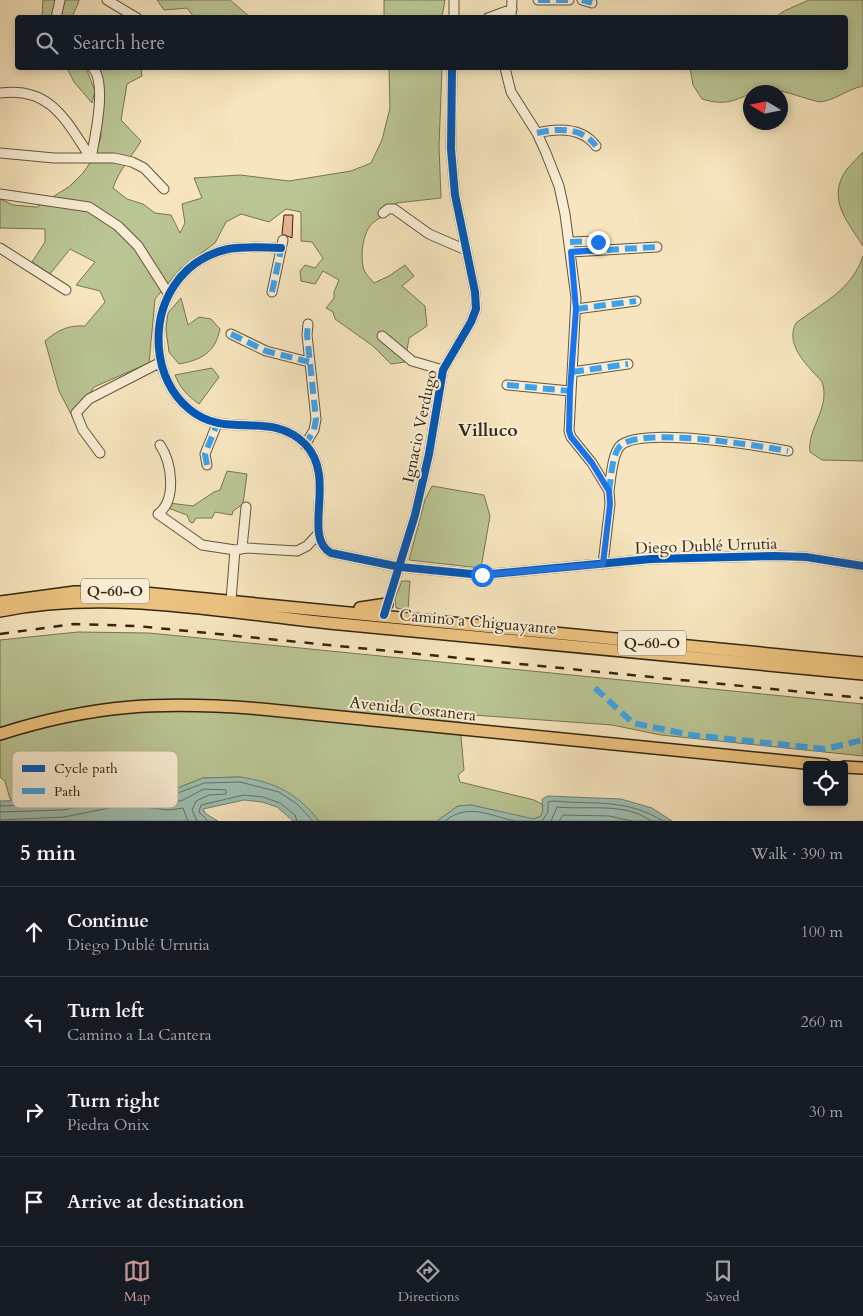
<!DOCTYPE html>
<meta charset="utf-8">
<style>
body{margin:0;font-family:Cardo,serif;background:#20242c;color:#f1f3f6}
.controls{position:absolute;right:15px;bottom:15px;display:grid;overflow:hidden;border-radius:5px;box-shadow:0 2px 8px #0003}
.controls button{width:45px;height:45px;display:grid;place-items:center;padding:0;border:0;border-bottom:1px solid #363941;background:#171b24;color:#f1f3f6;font:25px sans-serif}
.compass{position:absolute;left:743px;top:85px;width:45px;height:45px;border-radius:50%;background:#171b24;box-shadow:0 2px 8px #0003;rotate:280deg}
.stop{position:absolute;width:15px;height:15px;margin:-11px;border:4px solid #1a73e8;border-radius:50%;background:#fff}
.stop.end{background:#1a73e8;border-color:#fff;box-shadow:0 1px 5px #0008}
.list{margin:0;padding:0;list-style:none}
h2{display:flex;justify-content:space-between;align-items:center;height:65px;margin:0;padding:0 20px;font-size:21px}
h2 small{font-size:16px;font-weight:400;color:#9ea1a6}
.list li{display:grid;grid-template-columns:32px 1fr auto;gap:15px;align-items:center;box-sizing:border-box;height:90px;padding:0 20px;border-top:1px solid #363941}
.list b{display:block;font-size:19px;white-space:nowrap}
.list p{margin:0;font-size:16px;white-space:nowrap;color:#9ea1a6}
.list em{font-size:16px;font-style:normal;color:#9ea1a6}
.icon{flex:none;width:28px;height:28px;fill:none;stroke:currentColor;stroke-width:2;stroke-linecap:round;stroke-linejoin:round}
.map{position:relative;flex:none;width:863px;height:821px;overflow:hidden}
.search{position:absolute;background:#171b24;box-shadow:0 2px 8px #0003;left:15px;right:15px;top:15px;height:55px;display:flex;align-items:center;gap:12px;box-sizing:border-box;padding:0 18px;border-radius:5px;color:#9ea1a6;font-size:19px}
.sheet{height:425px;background:#171b24}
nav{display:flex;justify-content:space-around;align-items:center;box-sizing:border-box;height:70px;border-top:1px solid #363941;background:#171b24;font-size:14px;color:#9ea1a6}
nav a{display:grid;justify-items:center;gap:2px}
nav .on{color:#c59692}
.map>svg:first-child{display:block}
.green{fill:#bac594;stroke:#777552}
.water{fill:#9dbfb4;stroke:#738173}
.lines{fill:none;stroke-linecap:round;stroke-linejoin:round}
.shore{stroke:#687262;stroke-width:1}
.building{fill:#e8b591;stroke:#342511}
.minor-casing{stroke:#64553c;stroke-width:11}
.major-casing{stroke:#342511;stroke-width:14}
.minor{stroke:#f9eed5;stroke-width:9}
.major{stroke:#ebc27f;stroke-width:11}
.rail{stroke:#342511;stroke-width:2.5;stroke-dasharray:9 9;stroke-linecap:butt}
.quiet{stroke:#3ea2ea;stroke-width:6;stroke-dasharray:12 6;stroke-linecap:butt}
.cycleway-casing{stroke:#f9eed5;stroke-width:11}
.cycleway{stroke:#0057b8;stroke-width:8}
.route{stroke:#1a73e8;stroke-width:6}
.labels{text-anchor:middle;stroke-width:4;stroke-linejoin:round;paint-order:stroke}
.shield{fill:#f9eed5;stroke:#6f614c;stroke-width:1}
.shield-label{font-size:15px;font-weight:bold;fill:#342511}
.street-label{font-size:16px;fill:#342511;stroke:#f9eed5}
.neighbourhood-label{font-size:18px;font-weight:bold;fill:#342511;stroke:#f9eed5}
.key{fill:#f9eed5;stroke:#beb29a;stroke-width:1}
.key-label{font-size:14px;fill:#342511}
</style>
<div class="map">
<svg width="863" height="821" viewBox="0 0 863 821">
<rect width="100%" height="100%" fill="#f6e5be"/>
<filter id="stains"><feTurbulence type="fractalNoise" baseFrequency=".004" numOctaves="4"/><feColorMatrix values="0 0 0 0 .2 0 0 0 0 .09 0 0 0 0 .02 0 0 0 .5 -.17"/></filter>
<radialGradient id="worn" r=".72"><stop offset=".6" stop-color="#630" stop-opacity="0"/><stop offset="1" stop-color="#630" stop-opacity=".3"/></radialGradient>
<!-- green -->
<path class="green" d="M43,0H79V1L72,17L42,18Z
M157,0H230L250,17H194L187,8L164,10Z
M384,0H445L442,17H384Z
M809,0H863V86C848,89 836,100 820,102C804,99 786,90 770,90C742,90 737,110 702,99L693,85L690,68H846V18L776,17L784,11Z
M67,68H86L95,91L92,103L74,82Z
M96,68H141L142,76L127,84L121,120L141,141C131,158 120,168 113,188L127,199L143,204L155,213L171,215L180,233L185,223L182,204L202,198L194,178L240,175L289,181L351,171L371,163L382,140L390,108L389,68H442L439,146L441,198L396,203C387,218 386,213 374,222C362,231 360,257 364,270C366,275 371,279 374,283L389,276L405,265L414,276L402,286L425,306L427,326L409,338L405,362L391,364L373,346L335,319L333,312L326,308L334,298V292L339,280L323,271L315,284L301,281L300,271L305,265L315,268L323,258L312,242L301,241V212L286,209L269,222L241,214L226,222L215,243L181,268L155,299L149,363L94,387L84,403L82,416L73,418L59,391L45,341C58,330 68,325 85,326L105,302L100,291L76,285L95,262L70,249L50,274L32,262L45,242V229L0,228V199L13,205L37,207L70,186L83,173L94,157L101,137Z
M863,152V246C847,221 826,198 847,169C852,163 858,158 863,152Z
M863,256V461L822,460L810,452C807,429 829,410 823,385C822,380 817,377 814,373C802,360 786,342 796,323C822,303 852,290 863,256Z
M181,298L188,325L199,317L211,319L220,329C215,353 201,360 179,364L169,352L166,329L168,313Z
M212,368L219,377L199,404C187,395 180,388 175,375Z
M227,471L247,474L243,504L233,511L232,515L215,512L212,518H196L193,523L190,522L187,515L168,508L169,503L193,506L214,492L220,490Z
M432,486L484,495L490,516L481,568L409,560L425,500Z
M402,581H410L408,610L396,608L395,598Z
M78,632L149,633L863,704V756L661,735L612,725L459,714L464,770L458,775L460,782L534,800L542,804L543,810L541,816L534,819L521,817L471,805L458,806L437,821H319L316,817L240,777L203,778L170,791L122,786L62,799L16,801L10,799L5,781L0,777V640Z"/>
<!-- water -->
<path class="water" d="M240,777C275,782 297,793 319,821H293L277,807L262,802L244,800L203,809L206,814L218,821H0V801L62,799L122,786L170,791L203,778Z
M548,796L621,799L652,808L672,821H437L458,806L471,805L534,819L541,816L543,810L542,799Z"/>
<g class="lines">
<!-- shore -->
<path class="shore" d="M0,806L63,804L123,791L170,796L204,783L240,782L279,792L297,804L313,821
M0,812L63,810L123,798L171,803L183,800L204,789L226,790V794L209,795L196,801L192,810L197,821
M0,820L64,817L124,805L169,810L183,808L188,821
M208,821L199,812L201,805L244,795L263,797L280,803L295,815L297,821
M445,821C468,802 490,816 515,821
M542,821L548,812V802L554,801C595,805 626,798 663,821
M551,821L557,807C587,810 626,802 651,821
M559,821L563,815L609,816L632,821"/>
</g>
<!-- building -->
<path class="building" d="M284,215H293L292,238L282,234Z"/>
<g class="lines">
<!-- minor casing -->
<g class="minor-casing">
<path id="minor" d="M107,0L137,18
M538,0H569
M582,0L592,3
M56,18L60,0
M454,18V0
M488,18L512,9
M511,18L512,0
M505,68L511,92L537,133L546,153L559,186L565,214L576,298L569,431L571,437L592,463L609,491L610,504L603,564
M0,93C51,86 66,121 91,158
M537,133C558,128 582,127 596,146
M0,153L54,158H114L132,162L144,168L164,189
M91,158C95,137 107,84 93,68
M0,194L89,207L118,226L138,246L168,293
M383,213L388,209H394L429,234L466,250
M570,242L596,241L600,250
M0,248L66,290
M281,248C264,247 245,246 228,249C180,260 155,303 159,349C161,372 171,394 189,409C227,441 270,409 305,444C338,478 301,536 331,553L400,567L482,575L651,559L775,556L806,557L863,566
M571,252L657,247
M272,292L283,240
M576,309L636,301
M231,334L266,351L309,362
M382,336L412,361L443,370
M572,372L628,364
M507,385L570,391
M160,445C172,463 177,500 158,514L202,545L235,550L247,548L297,551L307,546L318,534
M305,445L314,430L316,419L307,335L308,324
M100,453L83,430L76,413L89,399L161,362
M207,465L205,454L217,424
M609,491C611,478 612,455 620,446C640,426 760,446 788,451
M242,548L246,507
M231,600L235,550
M386,609L415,515L429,454L443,370L471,322L476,309L475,292L455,195L451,149L452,68"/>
</g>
<!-- major casing -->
<g class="major-casing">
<path id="major" d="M0,602L75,592H134L863,663
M360,608L387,604
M0,611C109,589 220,612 329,623C507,640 685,657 863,674
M0,734C94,704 163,701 261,709L825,765
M844,767L863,768"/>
</g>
<!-- minor -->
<use href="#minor" class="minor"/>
<!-- major -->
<use href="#major" class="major"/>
<!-- rail -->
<path class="rail" d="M0,634L74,624L137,626L863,698"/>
<!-- quiet -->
<path class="quiet" d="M538,0H569
M582,0L592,3
M537,133C558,128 582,127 596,146
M570,242L596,241L600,250
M571,252L657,247
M272,292L283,240
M576,309L636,301
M231,334L266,351L309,362
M572,372L628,364
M507,385L570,391
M305,445L314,430L316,419L307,335L308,324
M207,465L205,454L217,424
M609,491C611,478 612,455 620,446C640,426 760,446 788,451
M595,688L633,723L691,735L825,749L863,740"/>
<!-- cycleway casing -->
<g class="cycleway-casing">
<path id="cycleway" d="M281,248C264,247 245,246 228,249C180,260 155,303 159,349C161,372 171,394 189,409C227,441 270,409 305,444C338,478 301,536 331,553L400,567L482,575L651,559L775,556L806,557L863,566
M384,615L415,515L429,454L443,370L471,322L476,309L475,292L455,195L451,149L452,68"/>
</g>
<!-- cycleway -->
<use href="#cycleway" class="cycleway"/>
</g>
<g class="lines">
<!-- route -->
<path class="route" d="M482,575L603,564L610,504L609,491L592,463L571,437L569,431L570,391L576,309L571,252L600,250L598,242"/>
</g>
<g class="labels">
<!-- shield labels -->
<g class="shield">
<rect x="81" y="578.5" width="68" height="25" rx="4"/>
<rect x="618" y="630.5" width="68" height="25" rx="4"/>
</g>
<g class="shield-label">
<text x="115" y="596">Q-60-O</text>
<text x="652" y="648">Q-60-O</text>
</g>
<!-- street labels -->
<g class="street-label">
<text transform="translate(419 426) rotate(-78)" y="6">Ignacio Verdugo</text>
<text transform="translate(706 545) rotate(-2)" y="6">Diego Dublé Urrutia</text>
<text transform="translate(478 621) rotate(5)" y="6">Camino a Chiguayante</text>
<text transform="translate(413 708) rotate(6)" y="6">Avenida Costanera</text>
</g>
<!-- neighbourhood labels -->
<g class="neighbourhood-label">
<text x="488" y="436">Villuco</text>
</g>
</g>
<!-- legend -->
<rect x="12" y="751" width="166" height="57" rx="8" class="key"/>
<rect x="22" y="765" width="23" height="7" fill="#0057b8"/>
<rect x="22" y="788" width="23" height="6" fill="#3ea2ea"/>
<g class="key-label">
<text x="54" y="773">Cycle path</text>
<text x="54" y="796">Path</text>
</g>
<rect width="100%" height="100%" filter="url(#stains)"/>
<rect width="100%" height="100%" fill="url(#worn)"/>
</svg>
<div class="controls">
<button><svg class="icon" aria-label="locate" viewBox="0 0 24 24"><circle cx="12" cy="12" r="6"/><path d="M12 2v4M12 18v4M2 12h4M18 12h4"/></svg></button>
</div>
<svg class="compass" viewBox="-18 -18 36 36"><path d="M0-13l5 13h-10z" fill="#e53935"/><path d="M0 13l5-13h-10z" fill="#9ea1a6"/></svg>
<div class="stop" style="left:482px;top:575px"></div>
<div class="stop end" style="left:598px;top:242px"></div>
<div class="search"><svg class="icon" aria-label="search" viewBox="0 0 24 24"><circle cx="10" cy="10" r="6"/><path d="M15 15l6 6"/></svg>Search here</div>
</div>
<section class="sheet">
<h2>5 min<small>Walk · 390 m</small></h2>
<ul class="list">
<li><svg class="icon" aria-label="ahead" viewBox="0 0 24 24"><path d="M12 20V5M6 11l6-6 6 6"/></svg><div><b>Continue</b><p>Diego Dublé Urrutia</p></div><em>100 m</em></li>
<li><svg class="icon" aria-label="left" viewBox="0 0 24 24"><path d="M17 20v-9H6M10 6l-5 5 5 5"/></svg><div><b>Turn left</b><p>Camino a La Cantera</p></div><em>260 m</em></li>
<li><svg class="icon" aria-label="right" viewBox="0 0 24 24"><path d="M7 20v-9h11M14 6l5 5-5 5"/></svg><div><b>Turn right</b><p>Piedra Onix</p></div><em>30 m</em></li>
<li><svg class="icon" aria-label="arrive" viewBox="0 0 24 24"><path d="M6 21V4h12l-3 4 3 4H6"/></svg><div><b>Arrive at destination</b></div></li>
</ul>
</section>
<nav>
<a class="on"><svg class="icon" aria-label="map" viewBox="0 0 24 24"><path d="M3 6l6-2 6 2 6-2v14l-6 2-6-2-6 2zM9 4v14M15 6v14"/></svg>Map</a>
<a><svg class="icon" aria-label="directions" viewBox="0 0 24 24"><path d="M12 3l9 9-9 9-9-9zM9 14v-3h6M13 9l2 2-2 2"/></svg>Directions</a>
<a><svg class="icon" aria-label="saved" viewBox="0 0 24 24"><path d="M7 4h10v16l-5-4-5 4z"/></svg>Saved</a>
</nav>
